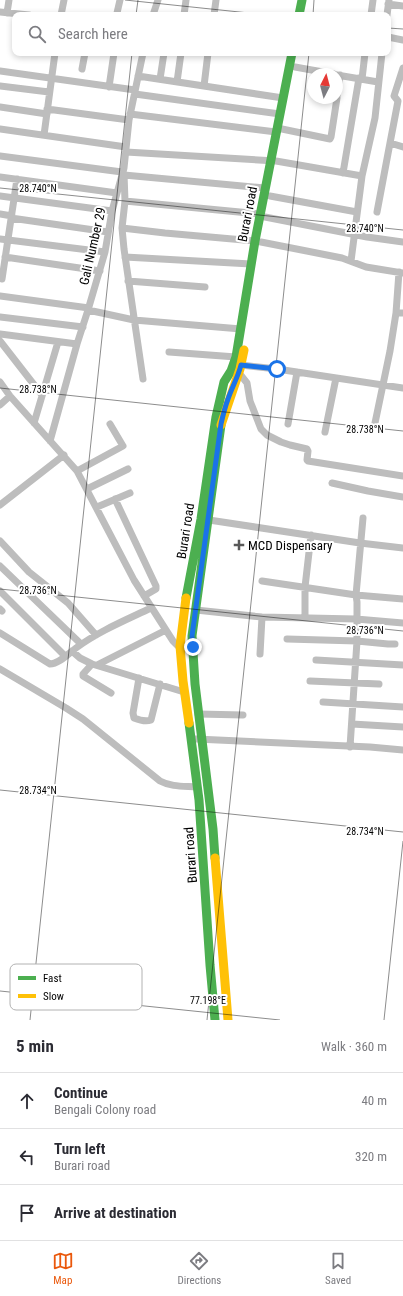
<!DOCTYPE html>
<meta charset="utf-8">
<style>
body{margin:0;font-family:"Roboto Condensed",sans-serif;background:#f2f2f3;color:#2b2b33}
.compass{position:absolute;left:307px;top:68px;width:36px;height:36px;border-radius:50%;background:#fff;box-shadow:0 2px 6px #0003;rotate:6deg}
.stop{position:absolute;width:12px;height:12px;margin:-9px;border:3px solid #1a73e8;border-radius:50%;background:#fff}
.stop.end{background:#1a73e8;border-color:#fff;box-shadow:0 1px 4px #0008}
.list{margin:0;padding:0;list-style:none}
h2{display:flex;justify-content:space-between;align-items:center;height:52px;margin:0;padding:0 16px;font-size:17px}
h2 small{font-size:13px;font-weight:400;color:#7c7c81}
.list li{display:grid;grid-template-columns:26px 1fr auto;gap:12px;align-items:center;box-sizing:border-box;height:56px;padding:0 16px;border-top:1px solid #e1e1e2}
.list b{display:block;font-size:15px;white-space:nowrap}
.list p{margin:0;font-size:13px;white-space:nowrap;color:#7c7c81}
.list em{font-size:13px;font-style:normal;color:#7c7c81}
.icon{flex:none;width:22px;height:22px;fill:none;stroke:currentColor;stroke-width:2;stroke-linecap:round;stroke-linejoin:round}
.map{position:relative;flex:none;width:403px;height:1020px;overflow:hidden}
.search{position:absolute;background:#fff;box-shadow:0 2px 6px #0003;left:12px;right:12px;top:12px;height:44px;display:flex;align-items:center;gap:10px;box-sizing:border-box;padding:0 14px;border-radius:8px;color:#7c7c81;font-size:15px}
.sheet{height:220px;background:#fff}
nav{display:flex;justify-content:space-around;align-items:center;box-sizing:border-box;height:56px;border-top:1px solid #e1e1e2;background:#fff;font-size:11px;color:#7c7c81}
nav a{display:grid;justify-items:center;gap:2px}
nav .on{color:#ea580c}
.map>svg:first-child{display:block}
.lines{fill:none;stroke-linecap:round;stroke-linejoin:round}
.street{stroke:#bdbdbd;stroke-width:7}
.fast{stroke:#4caf50;stroke-width:9}
.slow{stroke:#ffc107;stroke-width:9}
.route{stroke:#1a73e8;stroke-width:5}
.ticks{fill:none;stroke:#000;stroke-width:1;stroke-opacity:0.45}
.poi-dot{fill:#595959;stroke:#fff;stroke-width:1.5}
.labels{text-anchor:middle;stroke-width:4;stroke-linejoin:round;paint-order:stroke}
.street-label{font-size:13px;fill:#000;stroke:#fff}
.poi-label{font-size:13px;fill:#000;stroke:#fff;text-anchor:start}
.key{fill:#fff;stroke:#b2b2b2;stroke-width:1}
.key-label{font-size:11px;fill:#000}
.ticks-label{font-size:10px;text-anchor:middle;fill:#000;stroke:#fff;stroke-width:4;stroke-linejoin:round;paint-order:stroke}
</style>
<div class="map">
<svg width="403" height="1020" viewBox="0 0 403 1020">
<rect width="100%" height="100%" fill="#fff"/>
<g class="lines">
<!-- street -->
<path class="street" d="M388,4L403,6
M0,12L29,15
M7,13L9,0
M117,13L120,0
M61,15L64,0
M153,15L158,0
M184,15L186,0
M214,15L216,0
M371,15L373,0
M387,15L389,0
M388,37L403,40
M295,67L334,74
M82,69L85,53
M0,71L135,90
M337,75L378,82
M138,76L283,98
M160,79L164,53
M362,79L365,53
M177,82L181,53
M0,86L49,92
M204,86L208,53
M109,87L114,53
M135,94L280,114
M337,96L340,75
M0,107L47,114
M47,109L129,120
M130,114L276,132
M0,129L126,147
M282,129L330,139L331,137L337,98
M44,135L55,53
M390,143L398,101L394,96L403,68
M126,152L276,161L362,176
M0,156L122,172
M343,173L359,78
M124,174L125,201L122,228L124,249L143,379
M124,175L265,188
M0,177L117,193
M0,196L112,211
M270,196L357,212
M125,201L260,214
M377,212L390,143L403,147
M0,214L12,216
M265,217L367,237L403,242
M11,218L108,232
M122,228L165,233L255,241
M0,239L105,252
M261,242L342,258L366,267L403,273
M5,257L100,271
M125,257L251,264
M351,261L362,176L375,118L382,53
M399,272L396,313H403
M2,279L17,179
M128,281L205,287
M0,296L89,308
M88,310L134,320L241,329
M0,317L83,327
M0,334L77,344
M0,341L42,395
M169,352L236,357
M241,365L277,369L403,388
M239,373L247,383L250,401L261,429L267,435L281,442L290,445L307,449L308,451L307,460L308,461L403,476
M0,382L10,396L77,471L134,580L173,641L178,646L193,647
M0,405L10,396
M34,423L58,342
M375,423L390,351L396,313
M288,424L297,372
M325,432L336,378
M50,441L77,344L88,310L105,252L112,211L124,168L129,120L143,53
M77,471L123,446L110,424
M332,483L368,491L403,497
M87,489L128,469
M115,499L156,586V589L144,596
M0,505L64,455
M97,507L130,493
M363,518L356,595L403,599
M209,520L360,543L403,548
M0,541L29,572L68,603L96,635
M0,566L81,644
M262,581L356,595L357,602V641L350,747
M0,591L65,656
M0,609L2,611
M196,610L262,617L356,619L403,623
M305,617V587L311,535
M0,633L50,664C59,664 69,653 76,648C99,631 126,620 151,608
M287,639L357,641L388,644H395
M72,651L80,658L92,664L184,692
M260,654L262,617
M316,660L403,665
M92,664L83,674V676L111,693
M97,665L166,630
M0,669L66,708L83,719L160,781C171,787 184,786 197,787
M139,678L133,713L134,718C139,720 146,722 151,720L160,684
M310,681L379,684
M323,702L403,707
M198,714L243,715
M352,724L403,727
M196,739L370,747L403,750"/>
<!-- fast -->
<path class="fast" d="M299,15L302,0
M186,598L201,519L216,417L224,382L231,371L236,357L255,241L292,53
M189,723L199,800L210,965L215,1020
M215,858L213,829L195,684L192,636L221,425"/>
<!-- slow -->
<path class="slow" d="M221,425L240,369L244,350
M186,598L180,646L183,681L189,723
M215,858L228,1020"/>
</g>
<g class="lines">
<!-- route -->
<path class="route" d="M193,647L192,636L221,424C223,415 225,407 228,399C232,387 238,377 241,365L277,369"/>
</g>
<!-- ticks -->
<path class="ticks" d="M125,0L268,15M136,15L138,0M313,15L314,0M388,28L403,29M0,188L403,230M0,388L403,431M0,589L403,631M0,790L403,832M0,991L280,1020M30,1020L132,53M207,1020L309,53M384,1020L403,841"/>
<!-- markers -->
<path class="poi-dot" d="M237 539h4v4h4v4h-4v4h-4v-4h-4v-4h4z"/>
<g class="labels">
<!-- street labels -->
<g class="street-label">
<text transform="translate(247 214) rotate(-79)" y="5">Burari road</text>
<text transform="translate(92 246) rotate(-77)" y="5">Gali Number 29</text>
<text transform="translate(185 531) rotate(-81)" y="5">Burari road</text>
<text transform="translate(190 855) rotate(-94)" y="5">Burari road</text>
</g>
<!-- poi labels -->
<g class="poi-label">
<text x="248" y="550">MCD Dispensary</text>
</g>
</g>
<!-- legend -->
<rect x="10" y="964" width="132" height="46" rx="6" class="key"/>
<rect x="18" y="976" width="18" height="4" fill="#4caf50"/>
<rect x="18" y="994" width="18" height="4" fill="#ffc107"/>
<g class="key-label">
<text x="43" y="982">Fast</text>
<text x="43" y="1000">Slow</text>
</g>
<g class="ticks-label">
<text x="38" y="192">28.740°N</text>
<text x="365" y="232">28.740°N</text>
<text x="38" y="393">28.738°N</text>
<text x="365" y="433">28.738°N</text>
<text x="38" y="594">28.736°N</text>
<text x="365" y="634">28.736°N</text>
<text x="38" y="794">28.734°N</text>
<text x="365" y="835">28.734°N</text>
<text x="208" y="1004">77.198°E</text>
</g>
</svg>
<svg class="compass" viewBox="-18 -18 36 36"><path d="M0-13l5 13h-10z" fill="#e53935"/><path d="M0 13l5-13h-10z" fill="#7c7c81"/></svg>
<div class="stop" style="left:277px;top:369px"></div>
<div class="stop end" style="left:193px;top:647px"></div>
<div class="search"><svg class="icon" aria-label="search" viewBox="0 0 24 24"><circle cx="10" cy="10" r="6"/><path d="M15 15l6 6"/></svg>Search here</div>
</div>
<section class="sheet">
<h2>5 min<small>Walk · 360 m</small></h2>
<ul class="list">
<li><svg class="icon" aria-label="ahead" viewBox="0 0 24 24"><path d="M12 20V5M6 11l6-6 6 6"/></svg><div><b>Continue</b><p>Bengali Colony road</p></div><em>40 m</em></li>
<li><svg class="icon" aria-label="left" viewBox="0 0 24 24"><path d="M17 20v-9H6M10 6l-5 5 5 5"/></svg><div><b>Turn left</b><p>Burari road</p></div><em>320 m</em></li>
<li><svg class="icon" aria-label="arrive" viewBox="0 0 24 24"><path d="M6 21V4h12l-3 4 3 4H6"/></svg><div><b>Arrive at destination</b></div></li>
</ul>
</section>
<nav>
<a class="on"><svg class="icon" aria-label="map" viewBox="0 0 24 24"><path d="M3 6l6-2 6 2 6-2v14l-6 2-6-2-6 2zM9 4v14M15 6v14"/></svg>Map</a>
<a><svg class="icon" aria-label="directions" viewBox="0 0 24 24"><path d="M12 3l9 9-9 9-9-9zM9 14v-3h6M13 9l2 2-2 2"/></svg>Directions</a>
<a><svg class="icon" aria-label="saved" viewBox="0 0 24 24"><path d="M7 4h10v16l-5-4-5 4z"/></svg>Saved</a>
</nav>
